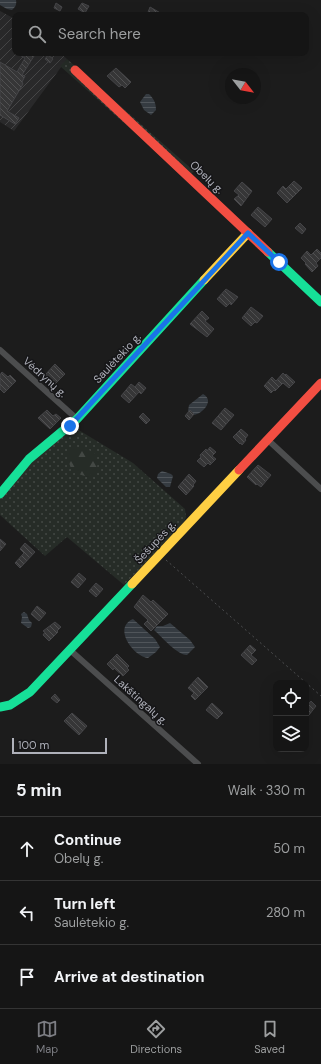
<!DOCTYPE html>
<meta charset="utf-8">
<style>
body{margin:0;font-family:"DM Sans",sans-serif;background:#222;color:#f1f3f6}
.controls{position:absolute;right:12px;bottom:12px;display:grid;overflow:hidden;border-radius:8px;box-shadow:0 4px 16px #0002}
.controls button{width:36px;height:36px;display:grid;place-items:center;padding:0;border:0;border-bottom:1px solid #343434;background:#151515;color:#f1f3f6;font:20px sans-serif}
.compass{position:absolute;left:225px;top:68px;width:36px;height:36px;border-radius:50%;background:#151515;box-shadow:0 4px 16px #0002;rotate:121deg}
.scale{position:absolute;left:12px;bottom:10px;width:95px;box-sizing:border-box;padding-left:4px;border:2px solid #afb1ba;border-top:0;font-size:11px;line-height:14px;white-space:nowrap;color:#afb1ba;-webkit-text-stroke:3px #161618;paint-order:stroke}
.stop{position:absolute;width:12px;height:12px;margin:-9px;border:3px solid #1a73e8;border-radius:50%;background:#fff}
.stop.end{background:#1a73e8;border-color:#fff;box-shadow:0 1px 4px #0008}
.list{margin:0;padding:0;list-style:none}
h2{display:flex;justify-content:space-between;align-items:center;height:52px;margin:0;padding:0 16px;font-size:17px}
h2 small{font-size:13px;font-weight:400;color:#9d9fa0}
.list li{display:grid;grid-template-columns:26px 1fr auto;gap:12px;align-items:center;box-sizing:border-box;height:64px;padding:0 16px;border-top:1px solid #343434}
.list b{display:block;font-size:15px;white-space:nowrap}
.list p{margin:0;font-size:13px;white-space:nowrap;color:#9d9fa0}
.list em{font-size:13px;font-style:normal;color:#9d9fa0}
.icon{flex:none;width:22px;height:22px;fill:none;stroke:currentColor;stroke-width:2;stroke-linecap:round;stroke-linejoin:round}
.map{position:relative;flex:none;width:321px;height:764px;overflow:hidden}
.search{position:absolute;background:#151515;box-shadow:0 4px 16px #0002;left:12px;right:12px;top:12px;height:44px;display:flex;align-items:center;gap:10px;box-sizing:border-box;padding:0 14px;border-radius:8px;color:#9d9fa0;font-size:15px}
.sheet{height:244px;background:#151515}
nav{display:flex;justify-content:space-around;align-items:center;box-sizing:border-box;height:56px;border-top:1px solid #343434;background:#151515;font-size:11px;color:#9d9fa0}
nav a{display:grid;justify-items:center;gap:2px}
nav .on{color:#7c7d83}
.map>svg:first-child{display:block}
.industrial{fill:url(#industrial-furrows)}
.grass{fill:url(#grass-dots);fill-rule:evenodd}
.forest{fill:url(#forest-firs)}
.water{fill:url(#water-rules)}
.building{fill:url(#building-back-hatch);stroke:#454548}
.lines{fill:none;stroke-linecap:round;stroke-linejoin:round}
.path{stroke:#4d4e50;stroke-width:1;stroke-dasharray:2 3;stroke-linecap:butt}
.street{stroke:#4c4d4e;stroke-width:6}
.fast{stroke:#16e098;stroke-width:9}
.slow{stroke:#ffcf43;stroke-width:9}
.jam{stroke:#f24e42;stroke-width:9}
.route{stroke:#1a73e8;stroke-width:5}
.labels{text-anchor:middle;stroke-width:3;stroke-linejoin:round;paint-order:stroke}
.street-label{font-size:11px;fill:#afb1ba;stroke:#161618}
</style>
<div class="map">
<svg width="321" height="764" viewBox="0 0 321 764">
<defs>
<pattern id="industrial-furrows" width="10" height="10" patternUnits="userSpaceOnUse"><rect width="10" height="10" fill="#29292a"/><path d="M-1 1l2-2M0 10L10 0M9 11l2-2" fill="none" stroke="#464647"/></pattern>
<pattern id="grass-dots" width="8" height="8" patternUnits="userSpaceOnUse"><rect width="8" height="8" fill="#262c27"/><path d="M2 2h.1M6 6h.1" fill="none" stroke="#434844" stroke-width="1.8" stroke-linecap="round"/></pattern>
<pattern id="forest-firs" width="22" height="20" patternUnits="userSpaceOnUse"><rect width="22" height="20" fill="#262c27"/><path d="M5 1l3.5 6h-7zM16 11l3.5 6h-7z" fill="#434844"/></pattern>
<pattern id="water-rules" width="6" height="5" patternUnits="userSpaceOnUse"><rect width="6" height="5" fill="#353b41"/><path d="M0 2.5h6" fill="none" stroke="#50555a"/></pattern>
<pattern id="building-back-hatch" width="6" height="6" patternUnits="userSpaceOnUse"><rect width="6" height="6" fill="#363637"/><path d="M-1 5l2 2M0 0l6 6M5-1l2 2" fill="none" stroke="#515152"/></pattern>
</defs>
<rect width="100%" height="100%" fill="#1c1c1c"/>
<!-- industrial -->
<path class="industrial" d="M0,11L15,19V53H60L67,59L14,131L0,122Z"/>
<!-- grass -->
<path class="grass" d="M67,59L194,171L187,179L60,66Z
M77,429L133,463L185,509L186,517L184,522L124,585L67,537L45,556L0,515V494L38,448ZM96,454L88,477L80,474Z"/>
<!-- forest -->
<path class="forest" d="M70,448L87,449L96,454C98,467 99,469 88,477L72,472L68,459Z"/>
<!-- water -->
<path class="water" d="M0,0H16C17,5 15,7 12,10L7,9L0,5Z
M146,94H149C154,99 156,103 156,110L151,115L144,110L140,102Z
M203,394C215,400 203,414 193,415L188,411L189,405Z
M162,471L171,474L173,476L170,487H166L157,478L158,474Z
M24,612L27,614L29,620L32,623L31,627L28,628L21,623L22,617L21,614Z
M133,619L155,639L160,647L156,652L148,658C134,657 112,628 133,619Z
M170,623L190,640L195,647L187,655C177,655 162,637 154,630L157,626H163Z"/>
<!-- building -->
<path class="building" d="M56,3L62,7L60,11L54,8Z
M82,3L89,6L85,13L78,9Z
M150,7L164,15H147Z
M16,53H29L34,56L22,75L25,76L22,82L23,84L7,111L19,118L15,124L0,115V62L17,72L25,58Z
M48,55L53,59L50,63L45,59Z
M116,68L131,82L125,88L122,85L119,87L107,76Z
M294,181L302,188L287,203L277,193L283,186L286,189Z
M242,182L252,191L241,206L234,199L239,195L234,191Z
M258,207L272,219L265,227L251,215Z
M300,223L306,229L302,234L295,228Z
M317,249L321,253V258L316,263L318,266L312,272L305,264L306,263L301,258L307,251L311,255Z
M226,289L238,297L231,305L230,303L226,307L217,299Z
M251,307L263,316L257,323L255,322L251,326L242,318Z
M202,311L209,318L205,321L214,329L207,337L190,324Z
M55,364L65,374L55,384L45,375Z
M2,372L8,377L10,375L16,381L4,393L0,389V375Z
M283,373L285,375L286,374L295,382L289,388L283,383L275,391L274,390L271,393L264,386L272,377L276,381Z
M139,382L146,388L141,394L139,392L129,403L121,396L131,384L135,387Z
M225,408L234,415L221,430L212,423Z
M47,410L53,416L56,414L61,418L50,429L38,418Z
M190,410L194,414L189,420L185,416Z
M143,413L150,420L146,424L139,417Z
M241,429L248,435L245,439L246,440L242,445L241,443L240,444L233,437Z
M210,447L216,452L212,456L216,459L210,465L208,463L204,467L197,461L201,457L200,455L206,449L207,451Z
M258,465L271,475L261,487L257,484L256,485L247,477Z
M189,474L196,481L193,485L194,486L186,495L178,487Z
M0,539L6,544L0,551Z
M25,543L35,552L20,568L15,563L24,553L20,549Z
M79,573L86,579L78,588L71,582Z
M96,583L103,589L96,597L89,591Z
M143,595L151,602L153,600L168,614L151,631L144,624L148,620L134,607Z
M37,606L46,613L39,621L31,614Z
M55,622L61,627L57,631L58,632L49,641L43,635L45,632L43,631Z
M250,645L256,650L251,655L257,660L252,665L241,655Z
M117,654L129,666L127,668L129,670L123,676L114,668L113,670L107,664Z
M198,677L208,687L195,700L191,696L194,693L188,688Z
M55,694L60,700L57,703L51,698Z
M311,701L316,706L309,715L306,712V707Z
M212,703L223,713L217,719L206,710Z
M72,713L87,726L79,735L64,721Z"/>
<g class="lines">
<!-- path -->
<path class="path" d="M166,560L321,696"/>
<!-- street -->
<path class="street" d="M0,350L77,419
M268,440L321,489
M70,650L198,764"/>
<!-- fast -->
<path class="fast" d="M268,252L321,302
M0,494L29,459L77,419L204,280
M0,707L10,705L30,692L132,584"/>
<!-- slow -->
<path class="slow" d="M204,280L248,233
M132,584L239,470"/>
<!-- jam -->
<path class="jam" d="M75,70L268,252
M239,470L321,383"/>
</g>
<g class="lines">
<!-- route -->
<path class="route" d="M70,426L248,233L279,262"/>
</g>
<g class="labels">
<!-- street labels -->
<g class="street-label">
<text transform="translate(207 177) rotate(44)" y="4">Obelų g.</text>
<text transform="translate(117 358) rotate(-47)" y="4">Saulėtekio g.</text>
<text transform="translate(45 377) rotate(42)" y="4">Vėdrynų g.</text>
<text transform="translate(155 542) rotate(-47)" y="4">Šešupės g.</text>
<text transform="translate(141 700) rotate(42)" y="4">Lakštingalų g.</text>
</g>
</g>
</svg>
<div class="controls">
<button><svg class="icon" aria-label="locate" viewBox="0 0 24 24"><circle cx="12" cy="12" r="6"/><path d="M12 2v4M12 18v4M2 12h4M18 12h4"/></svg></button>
<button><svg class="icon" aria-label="layers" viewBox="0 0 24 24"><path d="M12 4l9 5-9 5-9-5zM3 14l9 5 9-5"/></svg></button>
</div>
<svg class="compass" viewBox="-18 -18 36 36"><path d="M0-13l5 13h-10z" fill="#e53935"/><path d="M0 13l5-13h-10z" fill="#9d9fa0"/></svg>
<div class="scale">100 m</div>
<div class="stop" style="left:279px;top:262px"></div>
<div class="stop end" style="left:70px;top:426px"></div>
<div class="search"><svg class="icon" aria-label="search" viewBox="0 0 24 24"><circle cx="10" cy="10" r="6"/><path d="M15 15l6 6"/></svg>Search here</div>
</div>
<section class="sheet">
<h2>5 min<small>Walk · 330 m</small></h2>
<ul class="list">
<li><svg class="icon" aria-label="ahead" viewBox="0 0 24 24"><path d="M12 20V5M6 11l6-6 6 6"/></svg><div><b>Continue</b><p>Obelų g.</p></div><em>50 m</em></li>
<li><svg class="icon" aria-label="left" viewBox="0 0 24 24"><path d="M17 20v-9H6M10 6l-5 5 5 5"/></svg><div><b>Turn left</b><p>Saulėtekio g.</p></div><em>280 m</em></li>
<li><svg class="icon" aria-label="arrive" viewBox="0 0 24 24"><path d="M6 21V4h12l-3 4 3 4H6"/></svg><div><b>Arrive at destination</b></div></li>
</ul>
</section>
<nav>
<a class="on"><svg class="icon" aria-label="map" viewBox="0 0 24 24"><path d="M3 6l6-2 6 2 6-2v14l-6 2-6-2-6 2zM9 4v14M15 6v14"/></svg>Map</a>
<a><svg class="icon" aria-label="directions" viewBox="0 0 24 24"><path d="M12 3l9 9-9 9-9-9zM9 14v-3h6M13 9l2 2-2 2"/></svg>Directions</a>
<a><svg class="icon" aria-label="saved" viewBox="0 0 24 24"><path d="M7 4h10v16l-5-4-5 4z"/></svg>Saved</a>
</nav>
